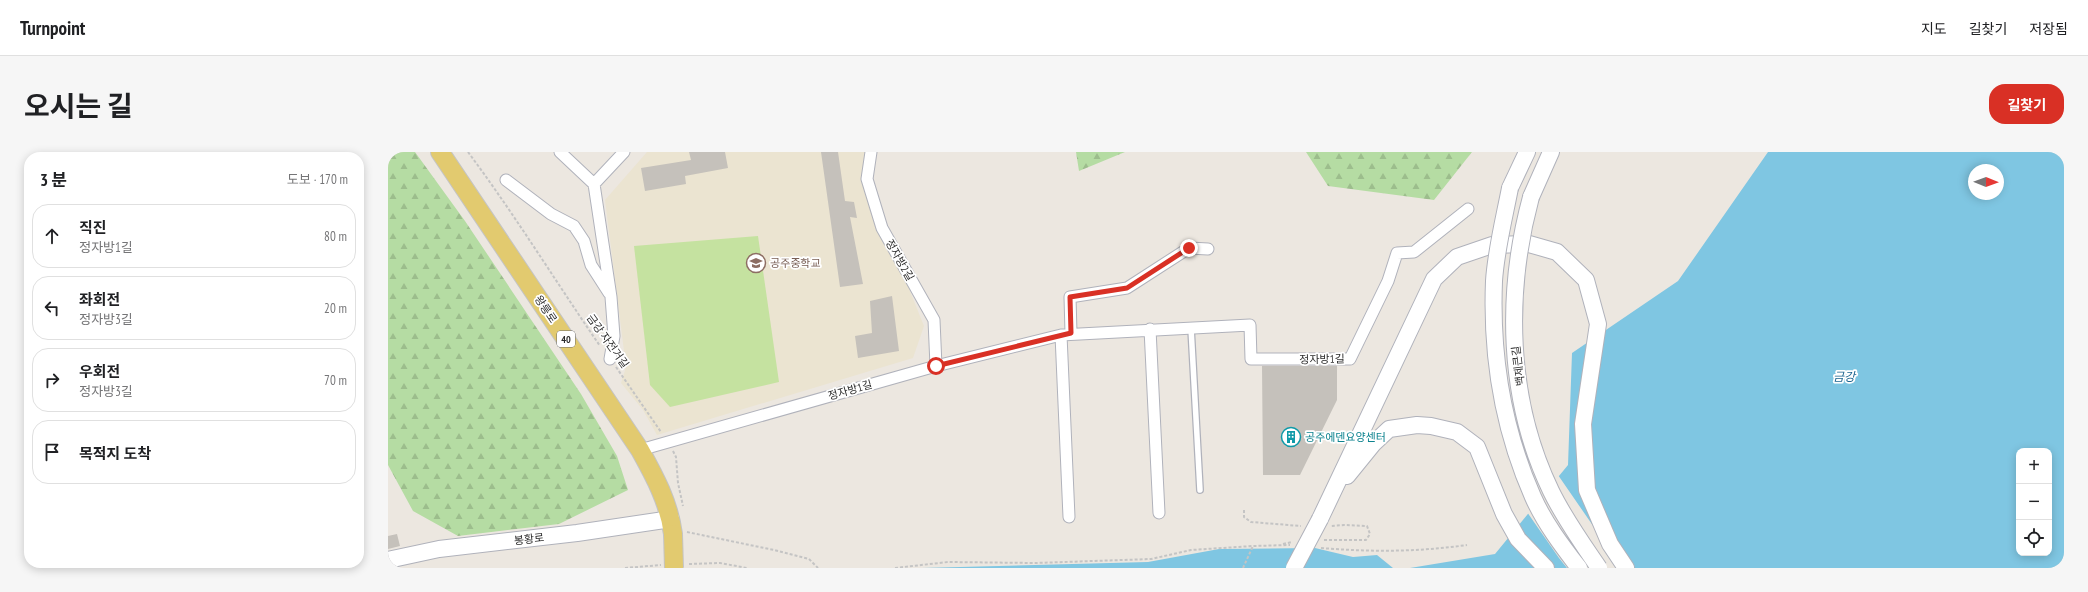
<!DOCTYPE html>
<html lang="ko">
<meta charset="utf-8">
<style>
body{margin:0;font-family:"PT Sans Narrow","Noto Sans KR",sans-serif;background:#f6f6f6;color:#202124}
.controls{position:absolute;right:12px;bottom:12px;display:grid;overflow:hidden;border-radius:8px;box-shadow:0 2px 10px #0003}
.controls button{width:36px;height:36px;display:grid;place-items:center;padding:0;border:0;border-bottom:1px solid #e0e0e0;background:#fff;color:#202124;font:20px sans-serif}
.compass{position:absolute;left:1580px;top:12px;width:36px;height:36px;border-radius:50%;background:#fff;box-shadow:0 2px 10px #0003;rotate:91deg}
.stop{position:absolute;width:12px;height:12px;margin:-9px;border:3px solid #d93025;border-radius:50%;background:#fff}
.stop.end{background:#d93025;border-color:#fff;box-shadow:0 1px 4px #0008}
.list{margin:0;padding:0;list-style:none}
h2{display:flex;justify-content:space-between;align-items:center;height:52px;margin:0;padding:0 16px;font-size:17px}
h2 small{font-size:13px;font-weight:400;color:#757577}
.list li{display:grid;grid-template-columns:26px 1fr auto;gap:12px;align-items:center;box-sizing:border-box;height:64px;margin:0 8px 8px;padding:0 8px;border:1px solid #e0e0e0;border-radius:16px}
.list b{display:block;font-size:15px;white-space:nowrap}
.list p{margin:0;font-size:13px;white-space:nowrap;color:#757577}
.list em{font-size:13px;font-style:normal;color:#757577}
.icon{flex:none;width:22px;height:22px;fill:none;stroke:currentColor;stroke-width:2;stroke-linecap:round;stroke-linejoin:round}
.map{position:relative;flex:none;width:1676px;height:416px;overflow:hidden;border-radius:16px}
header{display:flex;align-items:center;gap:24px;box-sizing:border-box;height:56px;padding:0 20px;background:#fff;border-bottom:1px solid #e0e0e0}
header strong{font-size:19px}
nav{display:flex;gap:22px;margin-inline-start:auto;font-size:14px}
.intro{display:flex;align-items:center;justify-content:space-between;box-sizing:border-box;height:96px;padding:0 24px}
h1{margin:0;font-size:28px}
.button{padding:10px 18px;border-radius:16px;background:#d93025;color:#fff;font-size:14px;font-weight:700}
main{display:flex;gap:24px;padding:0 24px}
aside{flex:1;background:#fff;border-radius:16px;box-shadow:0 2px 10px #0003}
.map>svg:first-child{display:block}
.education{fill:#ebe4d1}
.forest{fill:url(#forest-firs)}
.pitch{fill:#c5e2a0}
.water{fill:#7fc6e2;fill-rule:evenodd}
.pier{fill:#ece7e0}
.building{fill:#c5c1bb}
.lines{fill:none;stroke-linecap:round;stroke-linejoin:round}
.lane-casing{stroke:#b0b2bb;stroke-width:8}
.street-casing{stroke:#b0b2bb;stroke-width:13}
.secondary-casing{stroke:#b0b2bb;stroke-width:18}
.primary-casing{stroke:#c4c4c4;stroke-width:20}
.path{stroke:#c4c4c4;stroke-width:2;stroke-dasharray:3 2;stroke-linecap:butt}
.lane{stroke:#fff;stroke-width:5.5}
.street{stroke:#fff;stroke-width:11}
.secondary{stroke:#fff;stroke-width:16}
.primary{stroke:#e2ca6f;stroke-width:18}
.secondary-bridge-casing{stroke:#b0b2bb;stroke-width:18;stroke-linecap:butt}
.primary-bridge-casing{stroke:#c4c4c4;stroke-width:20;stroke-linecap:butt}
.secondary-bridge{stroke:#fff;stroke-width:16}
.primary-bridge{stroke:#e2ca6f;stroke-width:18}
.route{stroke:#d93025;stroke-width:5}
.labels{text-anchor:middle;stroke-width:3.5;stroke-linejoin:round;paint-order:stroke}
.shield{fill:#fff;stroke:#6b6b6b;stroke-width:1}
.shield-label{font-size:10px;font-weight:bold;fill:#2c2c2c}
.street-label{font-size:11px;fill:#2c2c2c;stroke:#fff}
.education-label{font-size:11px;fill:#785e54;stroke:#fff;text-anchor:start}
.culture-label{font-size:11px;fill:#0d838f;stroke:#fff;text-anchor:start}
.water-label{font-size:12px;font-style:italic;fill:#1c6590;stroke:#fff}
</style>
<header>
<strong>Turnpoint</strong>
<nav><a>지도</a><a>길찾기</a><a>저장됨</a></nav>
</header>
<div class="intro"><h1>오시는 길</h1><a class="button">길찾기</a></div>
<main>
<aside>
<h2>3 분<small>도보 · 170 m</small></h2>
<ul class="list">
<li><svg class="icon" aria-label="ahead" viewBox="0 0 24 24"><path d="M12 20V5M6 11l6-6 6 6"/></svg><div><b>직진</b><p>정자방1길</p></div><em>80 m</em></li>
<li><svg class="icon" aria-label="left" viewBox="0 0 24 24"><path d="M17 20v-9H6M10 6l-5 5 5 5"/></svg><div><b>좌회전</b><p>정자방3길</p></div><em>20 m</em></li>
<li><svg class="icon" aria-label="right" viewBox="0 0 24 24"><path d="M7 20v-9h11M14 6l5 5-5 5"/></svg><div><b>우회전</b><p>정자방3길</p></div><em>70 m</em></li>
<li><svg class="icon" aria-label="arrive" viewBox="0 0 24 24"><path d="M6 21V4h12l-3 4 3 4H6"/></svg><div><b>목적지 도착</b></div></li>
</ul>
</aside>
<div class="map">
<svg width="1676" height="416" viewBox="0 0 1676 416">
<defs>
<pattern id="forest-firs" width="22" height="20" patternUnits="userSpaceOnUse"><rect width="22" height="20" fill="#b5dca3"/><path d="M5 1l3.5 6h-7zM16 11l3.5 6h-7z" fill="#9cbd8c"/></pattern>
</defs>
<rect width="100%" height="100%" fill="#ece7e0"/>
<!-- education -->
<path class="education" d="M259,0H484V45L536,174L525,206L269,283L255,258L233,231L238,215L217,48Z"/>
<!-- forest -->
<path class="forest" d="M0,0H27L77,69L193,242L229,304L240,338L171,372L70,384L25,359L0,313Z
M688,0H737L691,19Z
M918,0H1084L1046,48L940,34Z"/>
<!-- pitch -->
<path class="pitch" d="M370,84L391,230L282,255L262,233L246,94Z"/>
<!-- water -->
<path class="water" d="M1380,0H1676V416H1022L1107,402L1180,313L1184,201L1290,129ZM1586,18H1610V42H1586ZM1631,299H1661V401H1631Z
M927,396L965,405L989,403L1005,416H534L760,410L831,397Z"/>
<!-- pier -->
<path class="pier" d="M1170,323L1210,381L1239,416H1179L1171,406L1139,360Z"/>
<!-- building -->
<path class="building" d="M301,0H337L340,16L297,24L298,32L257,39L253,16L303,8Z
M433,0H450L457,49L466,50L469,66L462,65L475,132L452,135Z
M504,144L511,199L470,206L467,184L484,181L482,149Z
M874,214H949V248L912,323H875Z
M9,382L12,394L0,397V384Z"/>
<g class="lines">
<!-- lane casing -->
<g class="lane-casing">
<path id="lane" d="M803,176L812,338"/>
</g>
<!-- street casing -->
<g class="street-casing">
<path id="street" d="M172,0L206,32L223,145L226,184L222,207
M483,0L479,27L494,76L546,168L548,214
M118,28L163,62L186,74L196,89L203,113L221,141
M206,32L236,0
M762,177L771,361
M683,181L682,145L739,136L801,96L820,97
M673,183L681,365
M252,298L548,214L673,183L862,173L863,207H962L1000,129L1009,101L1026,100L1080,57"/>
</g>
<!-- secondary casing -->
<g class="secondary-casing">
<path id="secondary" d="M1122,36L1139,0
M1143,45L1163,0
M959,324L985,292L1001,277L1029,273L1043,274L1069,280L1089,295L1116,362L1130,387L1158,416
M932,367L1046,127L1069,105L1104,93L1141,92L1169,100L1198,128L1210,172L1195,272L1199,338L1222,392L1238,416
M0,408L51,397L189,381L283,367"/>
</g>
<!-- primary casing -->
<g class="primary-casing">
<path id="primary" d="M52,0L252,298C267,325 281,351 285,382"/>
</g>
<!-- path -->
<path class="path" d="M80,0C127,63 168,130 212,194
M228,215L273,280
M285,299L288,305L290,331L295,354
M856,358V365L863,370L913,374
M299,380L386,398L421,407L430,416
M936,388H978L982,382L979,374L956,373L943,374
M895,392L904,390
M933,396C982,400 1030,400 1079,393
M301,412L332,411L359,416
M237,416L273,413
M507,416L560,410L647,411L763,407L803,398L865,394L902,393
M855,416L865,394"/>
<!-- lane -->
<use href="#lane" class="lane"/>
<!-- street -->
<use href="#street" class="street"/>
<!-- secondary -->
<use href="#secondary" class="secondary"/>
<!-- primary -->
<use href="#primary" class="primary"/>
<!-- secondary-bridge casing -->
<g class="secondary-bridge-casing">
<path id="secondary-bridge" d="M1122,36C1116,67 1108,98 1106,129C1103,203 1115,277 1145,345C1156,370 1174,394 1191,416
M1143,45C1117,141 1119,248 1163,339C1176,366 1194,391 1211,416
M906,416L932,367"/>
</g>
<!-- primary-bridge casing -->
<g class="primary-bridge-casing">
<path id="primary-bridge" d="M285,382L286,416"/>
</g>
<!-- secondary-bridge -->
<use href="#secondary-bridge" class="secondary-bridge"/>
<!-- primary-bridge -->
<use href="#primary-bridge" class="primary-bridge"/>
</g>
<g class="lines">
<!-- route -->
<path class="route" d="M548,214L683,181L682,145L739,136L801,96"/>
</g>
<!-- icons -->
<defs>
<g id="school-ring" transform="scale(1)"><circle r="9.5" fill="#fff" stroke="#8d6e63" stroke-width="1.5"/><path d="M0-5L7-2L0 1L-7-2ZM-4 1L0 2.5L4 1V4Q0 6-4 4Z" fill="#8d6e63"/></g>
<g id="building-ring" transform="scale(1)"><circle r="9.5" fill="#fff" stroke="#0f9aa8" stroke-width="1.5"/><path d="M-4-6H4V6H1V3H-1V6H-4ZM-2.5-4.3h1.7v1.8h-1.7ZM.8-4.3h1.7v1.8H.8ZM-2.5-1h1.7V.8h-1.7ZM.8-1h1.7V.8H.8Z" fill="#0f9aa8"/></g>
</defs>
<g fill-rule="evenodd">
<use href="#school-ring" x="368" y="111"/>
<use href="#building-ring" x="903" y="285"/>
</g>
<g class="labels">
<!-- shield labels -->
<rect class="shield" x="169" y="179" width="18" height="16" rx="3"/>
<g class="shield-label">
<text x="178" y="191">40</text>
</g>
<!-- street labels -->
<g class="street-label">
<text transform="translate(512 108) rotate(60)" y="4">정자방2길</text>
<text transform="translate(158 157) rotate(56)" y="4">왕릉로</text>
<text transform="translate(220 189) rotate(54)" y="4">금강 자전거길</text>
<text transform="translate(934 207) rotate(-1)" y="4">정자방1길</text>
<text transform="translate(1130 214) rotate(-97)" y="4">백제큰길</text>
<text transform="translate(462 238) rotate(-16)" y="4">정자방1길</text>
<text transform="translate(141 387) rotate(-7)" y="4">봉황로</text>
</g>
<!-- education labels -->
<g class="education-label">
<text x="382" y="115">공주중학교</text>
</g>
<!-- culture labels -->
<g class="culture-label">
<text x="917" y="289">공주에덴요양센터</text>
</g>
<!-- water labels -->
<g class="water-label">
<text x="1456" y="229">금강</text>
</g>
</g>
</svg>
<div class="controls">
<button>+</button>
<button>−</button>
<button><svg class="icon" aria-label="locate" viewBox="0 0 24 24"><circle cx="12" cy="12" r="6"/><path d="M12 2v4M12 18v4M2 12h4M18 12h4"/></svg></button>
</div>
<svg class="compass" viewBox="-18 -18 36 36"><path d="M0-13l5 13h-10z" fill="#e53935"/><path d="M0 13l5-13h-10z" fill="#757577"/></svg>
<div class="stop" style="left:548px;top:214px"></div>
<div class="stop end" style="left:801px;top:96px"></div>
</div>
</main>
